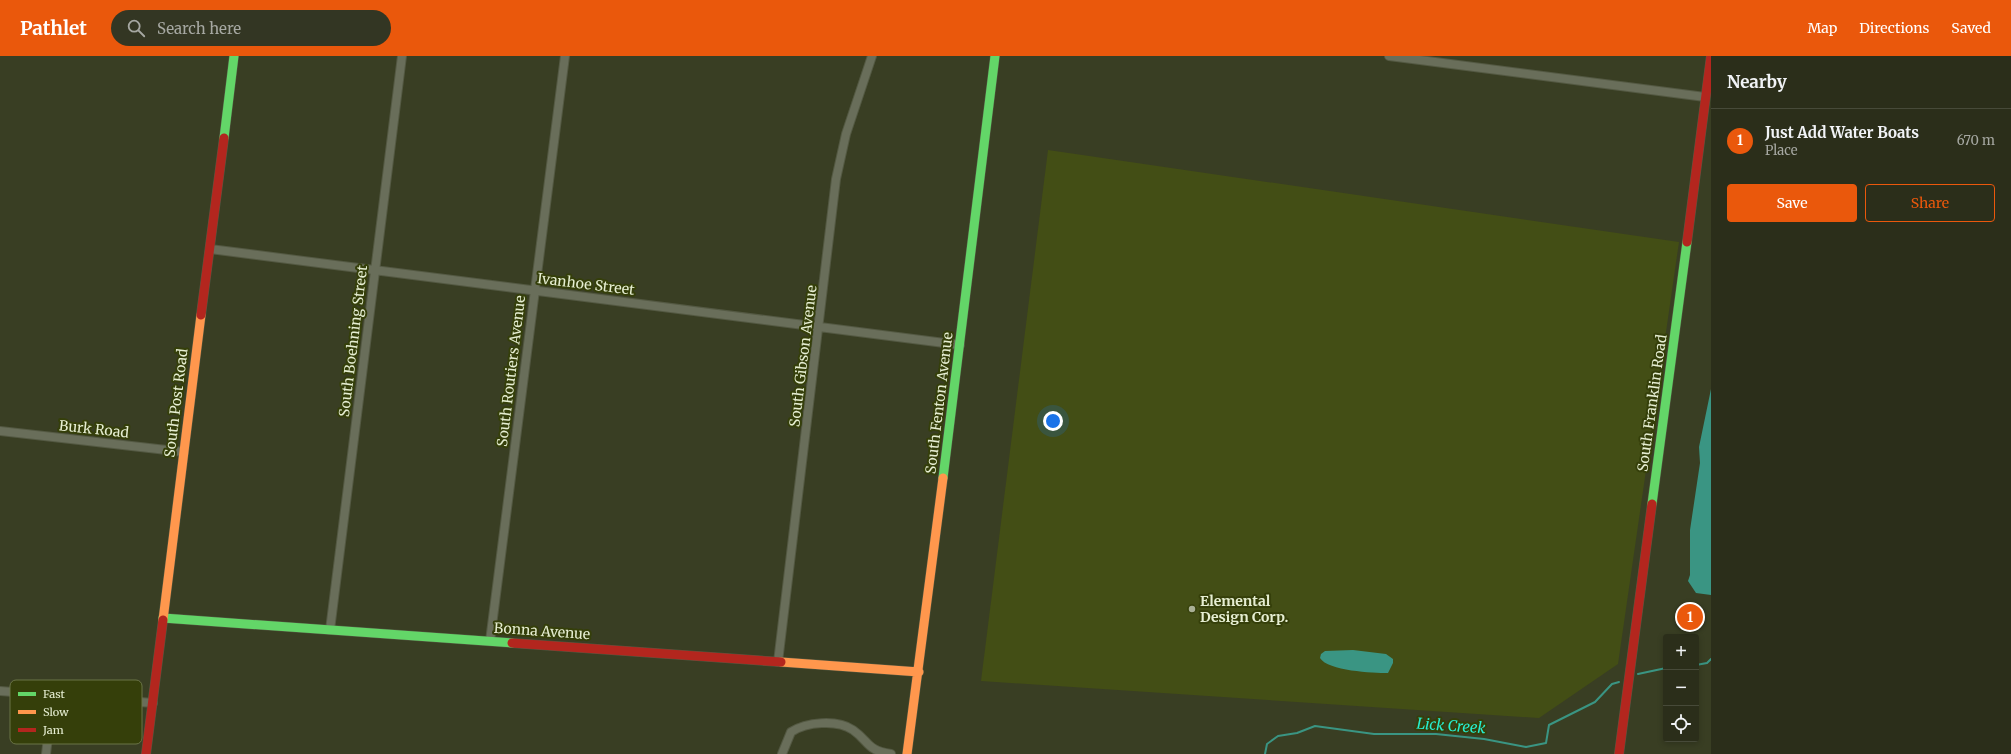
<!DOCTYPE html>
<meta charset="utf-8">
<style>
body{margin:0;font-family:Merriweather,serif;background:#333623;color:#f1f3f6}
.controls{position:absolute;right:12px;bottom:12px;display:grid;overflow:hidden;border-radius:4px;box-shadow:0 2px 6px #0003}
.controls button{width:36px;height:36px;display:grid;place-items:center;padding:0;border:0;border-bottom:1px solid #474a39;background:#2b2e1a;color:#f1f3f6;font:20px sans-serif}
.you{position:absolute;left:1053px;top:365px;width:14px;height:14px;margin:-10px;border:3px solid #fff;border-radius:50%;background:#1a73e8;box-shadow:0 0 0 6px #1a73e833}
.badge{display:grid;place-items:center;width:26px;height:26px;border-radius:50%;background:#ea580c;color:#fff;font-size:13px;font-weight:700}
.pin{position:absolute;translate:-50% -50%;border:2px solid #fff;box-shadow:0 1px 4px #0006}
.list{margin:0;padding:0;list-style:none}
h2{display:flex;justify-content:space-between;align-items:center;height:52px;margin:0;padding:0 16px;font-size:17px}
h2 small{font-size:13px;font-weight:400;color:#a6a8a2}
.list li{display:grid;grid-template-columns:26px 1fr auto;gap:12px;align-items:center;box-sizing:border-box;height:64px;padding:0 16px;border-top:1px solid #474a39}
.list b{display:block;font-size:15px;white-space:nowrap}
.list p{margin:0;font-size:13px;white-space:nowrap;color:#a6a8a2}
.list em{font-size:13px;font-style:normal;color:#a6a8a2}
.actions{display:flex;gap:8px;padding:12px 16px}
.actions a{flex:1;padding:9px 0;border:1px solid #ea580c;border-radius:4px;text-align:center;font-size:14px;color:#ea580c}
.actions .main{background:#ea580c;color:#fff}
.icon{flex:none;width:22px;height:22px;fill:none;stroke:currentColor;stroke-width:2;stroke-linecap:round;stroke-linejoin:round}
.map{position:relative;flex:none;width:1711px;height:698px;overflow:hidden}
header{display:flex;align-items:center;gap:24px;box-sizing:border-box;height:56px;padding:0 20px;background:#ea580c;color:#fff}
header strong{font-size:19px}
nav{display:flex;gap:22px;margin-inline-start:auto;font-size:14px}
.search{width:280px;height:36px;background:#333623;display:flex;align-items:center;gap:10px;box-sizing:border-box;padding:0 14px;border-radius:22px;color:#a6a8a2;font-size:15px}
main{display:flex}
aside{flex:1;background:#2b2e1a}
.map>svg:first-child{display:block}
.built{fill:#434e15}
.water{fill:#3a9583}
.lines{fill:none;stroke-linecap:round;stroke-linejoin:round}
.stream{stroke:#3a9583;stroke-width:2}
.street-casing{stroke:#545943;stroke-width:10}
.fast-casing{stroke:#545943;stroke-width:10}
.slow-casing{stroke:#545943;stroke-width:10}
.jam-casing{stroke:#545943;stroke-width:10}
.street{stroke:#696e5a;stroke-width:8}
.fast{stroke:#63d668;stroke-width:9}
.slow{stroke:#ff974d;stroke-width:9}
.jam{stroke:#b3261e;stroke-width:9}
.poi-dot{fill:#a9b095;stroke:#353f0a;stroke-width:1.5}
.labels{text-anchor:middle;stroke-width:4;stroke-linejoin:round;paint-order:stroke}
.street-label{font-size:14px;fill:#e6eed2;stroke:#353f0a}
.poi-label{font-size:14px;font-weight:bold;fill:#e6eed2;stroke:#353f0a;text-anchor:start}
.water-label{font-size:15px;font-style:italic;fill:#27eed1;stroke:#353f0a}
.key{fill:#353f0a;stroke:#6a7446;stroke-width:1}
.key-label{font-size:11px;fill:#e6eed2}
</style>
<header>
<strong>Pathlet</strong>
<div class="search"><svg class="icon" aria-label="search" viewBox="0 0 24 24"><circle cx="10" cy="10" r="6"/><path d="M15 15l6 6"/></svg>Search here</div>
<nav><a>Map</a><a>Directions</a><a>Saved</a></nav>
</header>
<main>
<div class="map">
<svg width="1711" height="698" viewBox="0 0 1711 698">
<rect width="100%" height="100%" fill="#393e23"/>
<!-- built -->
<path class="built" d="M1048,94L1679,186L1618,608L1539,662L981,625Z"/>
<!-- water -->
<path class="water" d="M1711,333V539L1696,537L1688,525L1690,519V474L1700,407L1699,391Z
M1353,594L1386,598L1393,603V607L1388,617C1373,617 1328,615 1320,602L1321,598L1325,595Z"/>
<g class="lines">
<!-- stream -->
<path class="stream" d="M1696,609L1707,607L1711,603
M1638,618L1666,612
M1265,698L1267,688L1278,680L1297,677L1315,670L1374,678H1436L1484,683L1526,691L1546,687L1549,669L1595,646L1612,628L1619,626"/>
<!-- street casing -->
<g class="street-casing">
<path id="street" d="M1389,0L1705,41
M210,193L960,289
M0,375L184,396
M330,574L402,0
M490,585L565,0
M778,606L836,123L846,78L872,0
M0,635L153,647
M46,698L53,639
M782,698L791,676C806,666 837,663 853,674C870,686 866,694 891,698"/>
</g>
<!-- fast casing -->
<g class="fast-casing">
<path id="fast" d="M224,82L234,0
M943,422L995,0
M1652,448L1687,186
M163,562L512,587"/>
</g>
<!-- slow casing -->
<g class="slow-casing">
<path id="slow" d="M163,564L201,259
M781,606L919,616
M907,698L943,422"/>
</g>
<!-- jam casing -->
<g class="jam-casing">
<path id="jam" d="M1687,186L1711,0
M201,259L224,82
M512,587L781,606
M146,698L163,564
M1619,698L1652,448"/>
</g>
<!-- street -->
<use href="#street" class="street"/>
<!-- fast -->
<use href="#fast" class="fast"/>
<!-- slow -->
<use href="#slow" class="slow"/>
<!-- jam -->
<use href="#jam" class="jam"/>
</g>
<!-- markers -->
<circle class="poi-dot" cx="1192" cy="553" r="4"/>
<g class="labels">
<!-- street labels -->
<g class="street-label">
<text transform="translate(586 228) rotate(7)" y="5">Ivanhoe Street</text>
<text transform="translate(353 285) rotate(-83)" y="5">South Boehning Street</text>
<text transform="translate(803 300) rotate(-83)" y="5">South Gibson Avenue</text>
<text transform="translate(511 315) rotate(-83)" y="5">South Routiers Avenue</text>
<text transform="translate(176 347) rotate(-83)" y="5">South Post Road</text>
<text transform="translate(939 347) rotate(-83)" y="5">South Fenton Avenue</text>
<text transform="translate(1652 347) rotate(-82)" y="5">South Franklin Road</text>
<text transform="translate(94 373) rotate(6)" y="5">Burk Road</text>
<text transform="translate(542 575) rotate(4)" y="5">Bonna Avenue</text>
</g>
<!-- poi labels -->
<g class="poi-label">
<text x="1200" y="550">Elemental<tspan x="1200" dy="16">Design Corp.</tspan></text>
</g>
<!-- water labels -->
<g class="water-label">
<text transform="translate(1451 670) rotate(4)" y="5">Lick Creek</text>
</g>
</g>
<!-- legend -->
<rect x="10" y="624" width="132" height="64" rx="6" class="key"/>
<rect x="18" y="636" width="18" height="4" fill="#63d668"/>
<rect x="18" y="654" width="18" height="4" fill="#ff974d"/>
<rect x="18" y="672" width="18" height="4" fill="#b3261e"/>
<g class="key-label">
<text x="43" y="642">Fast</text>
<text x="43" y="660">Slow</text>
<text x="43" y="678">Jam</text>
</g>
</svg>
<div class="controls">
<button>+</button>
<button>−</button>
<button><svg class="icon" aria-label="locate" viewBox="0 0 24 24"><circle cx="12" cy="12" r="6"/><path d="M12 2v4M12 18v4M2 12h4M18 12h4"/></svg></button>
</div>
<div class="you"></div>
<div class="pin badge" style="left:1690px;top:561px">1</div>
</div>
<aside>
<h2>Nearby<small></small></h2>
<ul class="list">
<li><span class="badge">1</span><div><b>Just Add Water Boats</b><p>Place</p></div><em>670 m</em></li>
</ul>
<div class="actions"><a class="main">Save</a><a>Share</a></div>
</aside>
</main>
